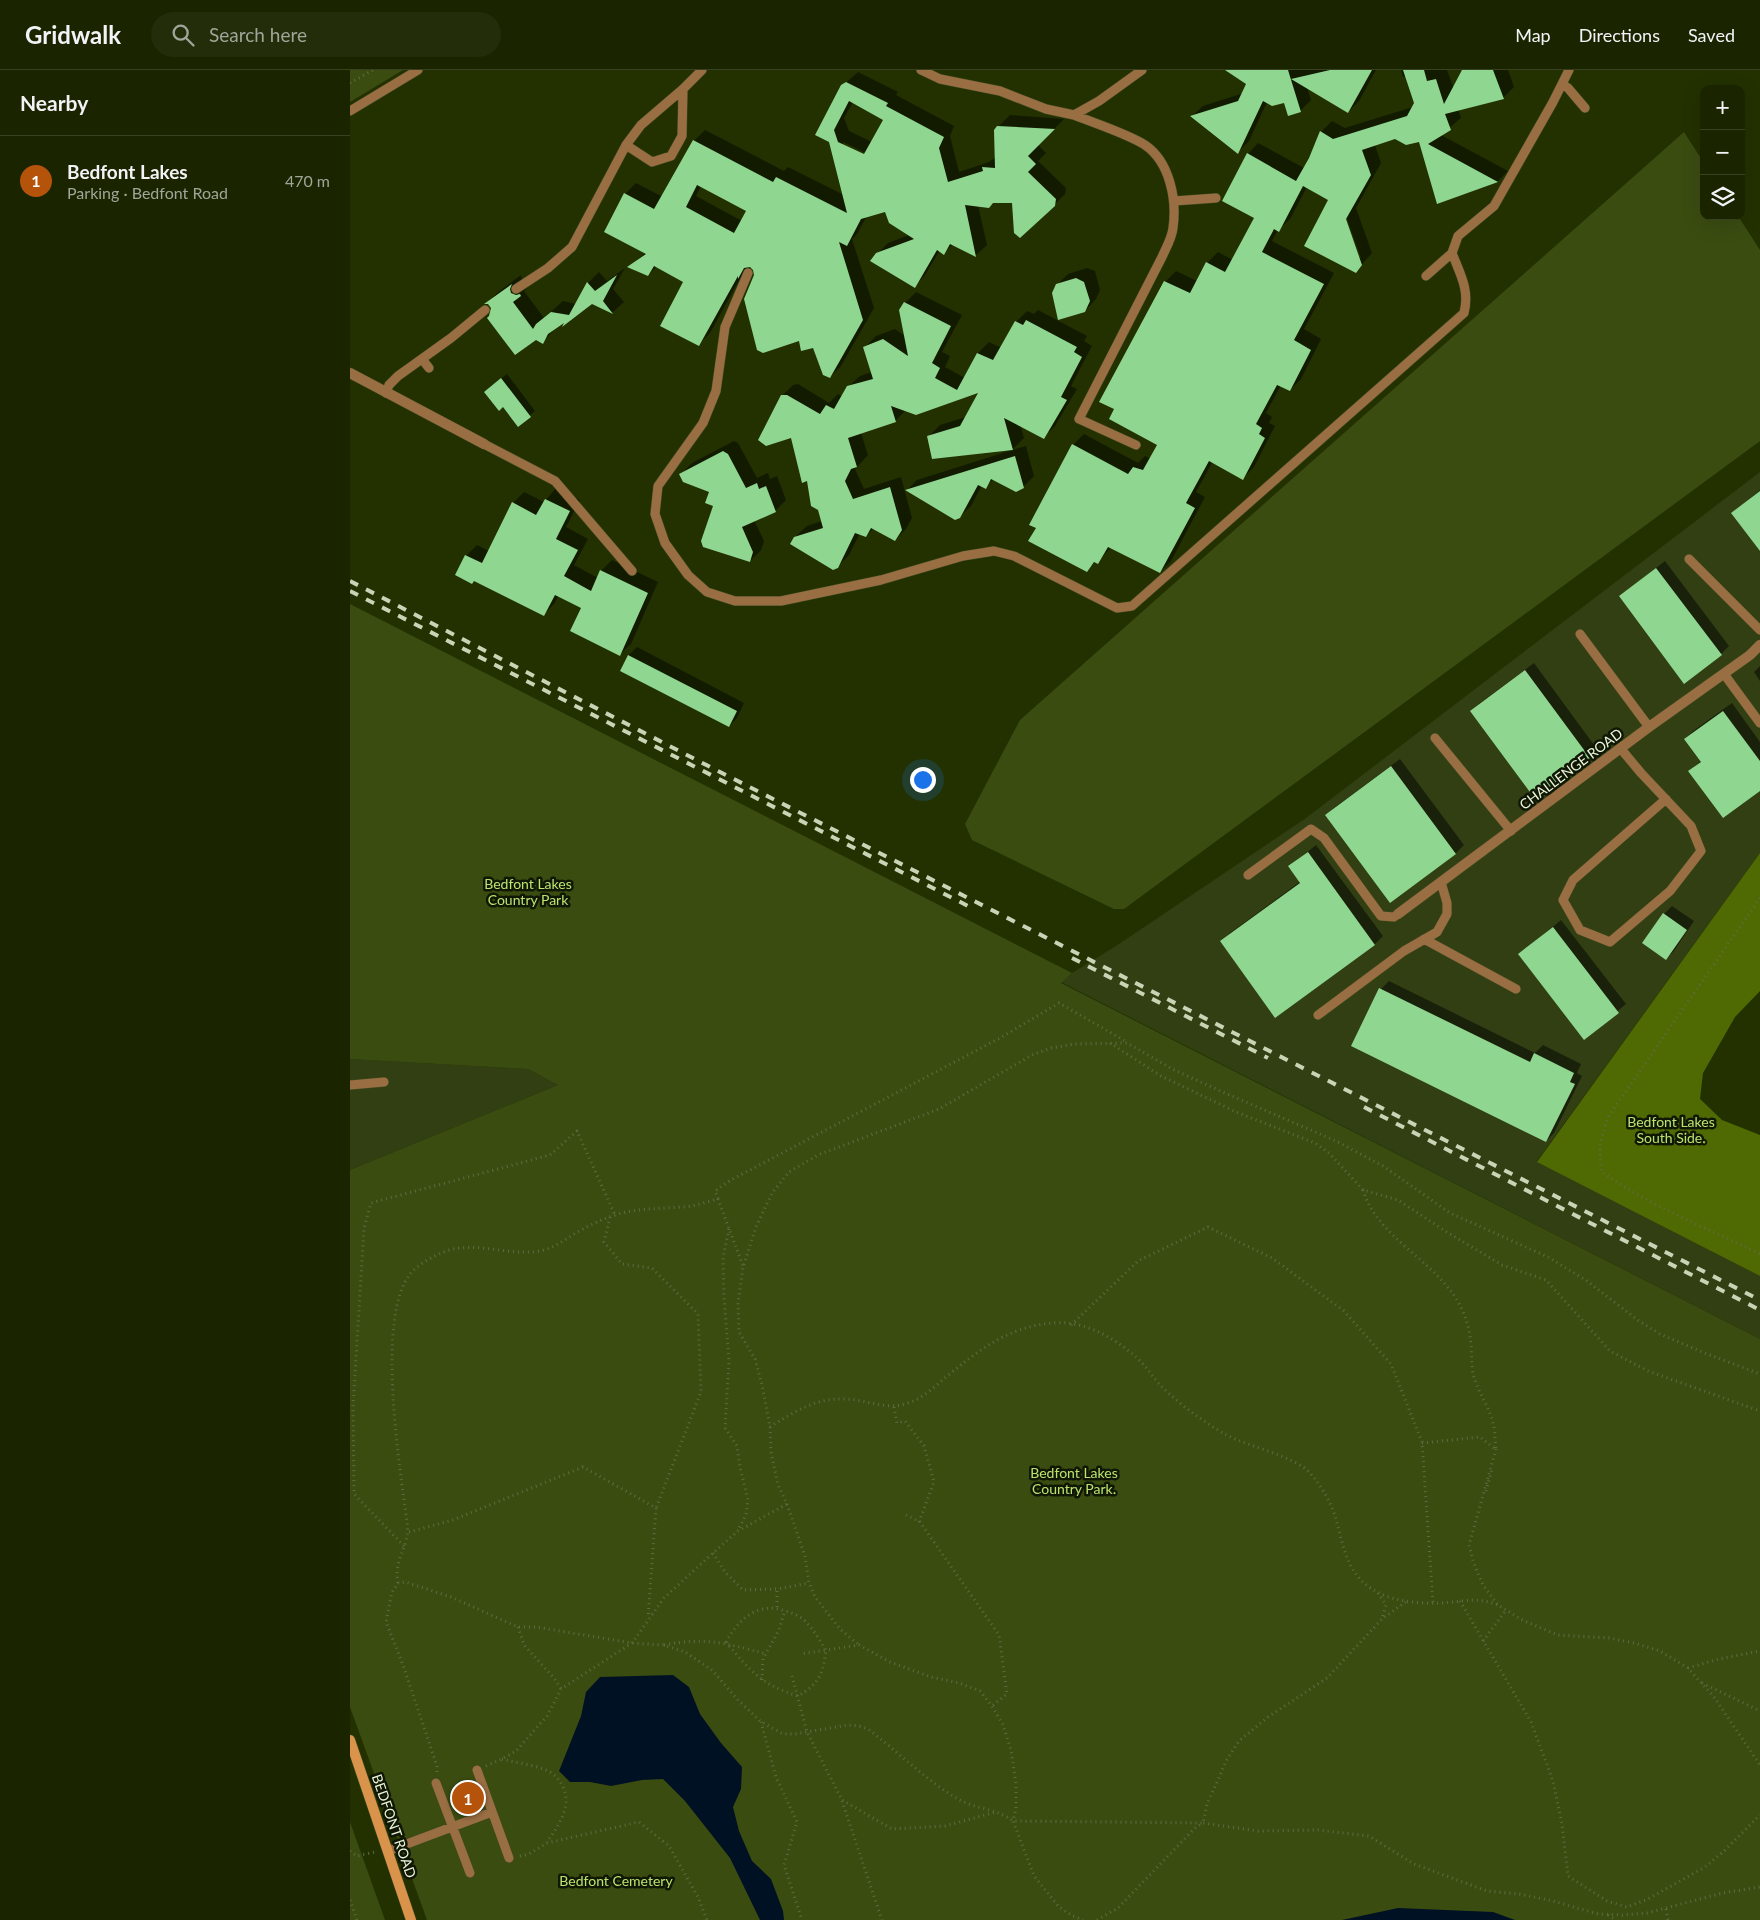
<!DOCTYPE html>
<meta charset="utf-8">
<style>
body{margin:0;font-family:Lato,sans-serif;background:#232d0a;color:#f1f3f6}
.controls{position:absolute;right:15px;top:15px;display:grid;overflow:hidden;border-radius:10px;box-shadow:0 5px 20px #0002}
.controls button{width:45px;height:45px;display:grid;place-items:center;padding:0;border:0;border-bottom:1px solid #384222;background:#1a2500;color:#f1f3f6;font:25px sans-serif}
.you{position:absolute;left:572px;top:709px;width:18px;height:18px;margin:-12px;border:4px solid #fff;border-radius:50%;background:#1a73e8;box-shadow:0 0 0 8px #1a73e833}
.badge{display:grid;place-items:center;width:32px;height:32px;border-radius:50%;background:#b45309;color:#fff;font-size:16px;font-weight:700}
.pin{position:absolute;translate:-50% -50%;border:2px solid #fff;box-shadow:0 1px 5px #0006}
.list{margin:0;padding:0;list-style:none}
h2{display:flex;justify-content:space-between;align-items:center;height:65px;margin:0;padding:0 20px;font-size:21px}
h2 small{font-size:16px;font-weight:400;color:#9fa599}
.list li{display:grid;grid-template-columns:32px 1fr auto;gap:15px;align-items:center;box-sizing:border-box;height:90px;padding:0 20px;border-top:1px solid #384222}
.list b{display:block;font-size:19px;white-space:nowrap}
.list p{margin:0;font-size:16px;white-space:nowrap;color:#9fa599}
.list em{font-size:16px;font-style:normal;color:#9fa599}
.icon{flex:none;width:28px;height:28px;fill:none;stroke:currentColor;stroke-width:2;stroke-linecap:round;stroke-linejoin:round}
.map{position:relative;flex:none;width:1410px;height:1850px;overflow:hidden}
header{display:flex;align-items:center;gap:30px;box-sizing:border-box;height:70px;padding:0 25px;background:#1a2500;border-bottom:1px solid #384222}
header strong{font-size:24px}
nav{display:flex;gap:28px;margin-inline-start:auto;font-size:18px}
.search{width:350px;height:45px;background:#232d0a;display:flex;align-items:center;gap:12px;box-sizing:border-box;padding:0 18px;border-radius:28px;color:#9fa599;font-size:19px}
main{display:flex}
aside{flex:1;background:#1a2500}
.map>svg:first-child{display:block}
.built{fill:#323f13}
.green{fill:#3b4c11}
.forest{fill:#506a03}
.water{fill:#001123}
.shadow{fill:#0007;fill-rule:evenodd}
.building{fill:#8fd690;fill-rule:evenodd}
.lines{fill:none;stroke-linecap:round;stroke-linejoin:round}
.lane-casing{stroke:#3f4c1f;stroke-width:10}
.street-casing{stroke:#3f4c1f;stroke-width:11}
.secondary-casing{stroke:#3f4c1f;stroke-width:11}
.path{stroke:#5f6c41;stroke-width:3;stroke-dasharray:1 4;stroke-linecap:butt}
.lane{stroke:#9a6e43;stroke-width:9}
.street{stroke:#9a6e43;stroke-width:10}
.secondary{stroke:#d9934a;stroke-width:10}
.rail{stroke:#c9d4b6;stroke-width:4;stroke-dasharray:9 9;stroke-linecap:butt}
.labels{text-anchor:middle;stroke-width:5;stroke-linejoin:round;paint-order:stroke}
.street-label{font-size:14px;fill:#eaf5da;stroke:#101704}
.park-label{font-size:14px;fill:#bbe36e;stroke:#101704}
</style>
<header>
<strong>Gridwalk</strong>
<div class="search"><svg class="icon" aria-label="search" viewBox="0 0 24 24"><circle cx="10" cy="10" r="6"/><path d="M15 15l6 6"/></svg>Search here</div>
<nav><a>Map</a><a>Directions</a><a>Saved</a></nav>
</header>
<main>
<aside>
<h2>Nearby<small></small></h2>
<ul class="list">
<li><span class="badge">1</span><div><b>Bedfont Lakes</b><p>Parking · Bedfont Road</p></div><em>470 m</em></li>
</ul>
</aside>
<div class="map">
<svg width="1410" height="1850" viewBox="0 0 1410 1850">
<rect width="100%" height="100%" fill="#233100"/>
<!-- built -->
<path class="built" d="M1410,402V783L1187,1091L1410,1206V1269L711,912L722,903L766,876L956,748Z
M0,989L178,999L208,1015L0,1100Z"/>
<!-- green -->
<path class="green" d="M0,0H53L0,32Z
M1334,62L1354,93V146H1388L1410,180V371L774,839H764L622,770L615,754L670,650Z
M0,534L722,903L711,913L1410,1269V1850H77L0,1637V1100L208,1015L178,999L0,989Z
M0,1752L35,1850H0Z"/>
<!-- forest -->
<path class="forest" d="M1410,783V921L1385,947L1353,1003L1350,1029L1372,1050L1410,1065V1206L1187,1092Z"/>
<!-- water -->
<path class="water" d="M323,1605L339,1617L350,1644L371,1673L392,1697L391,1719L383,1737L389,1761L402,1791L421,1809L433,1841L434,1850H410L380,1788L335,1731L313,1709L292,1710L261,1716L240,1712H220L209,1701L231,1646L236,1622L250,1607Z
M1048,1838L1143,1842L1165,1850H992Z"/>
<!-- shadow -->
<path class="shadow" d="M892,0H1026L1009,31L998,42L957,17L961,30L950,41L935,32H917L899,71L888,82L842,46L853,36L894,23L898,14Z
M1051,0H1097L1104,19L1113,0H1158L1164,17L1153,28L1108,39L1111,48L1091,65L1158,101L1148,111L1087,133L1070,70L1045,67L1025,75L1031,93L1006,138L1022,183L1006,201L979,129L957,117L940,149L928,160L922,171L984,203L954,259L971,269L951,309L940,320L931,315L916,343L922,347L919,353L925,356L904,397L893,408L863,391L846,422L855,427L821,491L810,502L761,477L748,492L746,491L737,500L688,458L723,375L734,364L788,393L795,386L801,389L809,375L815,212L826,201L847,211L857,193L868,182L883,190L906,148L898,84L908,73L954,98L971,62L982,51L995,58L1063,37L1065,33L1056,6L1053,7ZM995,143L1011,188H1008L993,144Z
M508,2L548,22L546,25L604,56L600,66L609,102L639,92L646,87L648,57L660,45L714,49L688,75L696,83L688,91L716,118L715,124L704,135L644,132L628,135L637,175L626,185L603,174L594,183L590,180L575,205L565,216L527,184L538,173L559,165L536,141L517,146L507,164L502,169L524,238L491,296L480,307L464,276L450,269L405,206L404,199L400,195L393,203L360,263L349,274L335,211L307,196L298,205L280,197L296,182L275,124L286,113L313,127L344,71L355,60L434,101L438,97L494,125L480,71L492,16ZM503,32L534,49L522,72L499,61L494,48ZM493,72L520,85L519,88L493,75ZM351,116L398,141L392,151L346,126Z
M275,198L263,219L274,232L263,242L242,232L206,257L193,272L137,233L147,223L171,205L172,212L181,214L174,221L194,248L213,231L226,234L238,213L249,202L257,211Z
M737,198L745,201L750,220L746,229L735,241L707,215L718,204Z
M566,222L612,245L592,282L600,286L595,297L615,308L628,283L639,272L652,278L666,252L677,241L684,244L688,240L737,266L734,271L742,276L721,316L727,319L705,356L694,367L670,354L674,368L662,380L676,376L684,406L673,417L644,409L635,417L632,415L621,436L609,447L557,420L567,410L659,381L579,366L590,355L616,347L631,321L556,340L545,351L511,363L518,385L505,399L514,419L551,407L562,448L556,459L545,470L524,458L516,466L510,463L499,485L487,497L445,467L457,456L472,451L432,326L443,315L448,314L479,333L488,324L493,327L498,317L510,306L522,302L515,277L526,266L545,259L555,266V233Z
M157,304L185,341L168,355L140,317Z
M384,371L388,373L407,408L418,403L420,409L427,406L436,430L425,441L404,450L414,471L411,480L400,491L365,435L360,421L331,404L342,393Z
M206,418L230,430L216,457L238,469L224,495L248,508L251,501L262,490L308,512L281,574L270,584L233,537L209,525L204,534L193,545L125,510L107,504L116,486L127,475L139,481L163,433L174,422L194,432Z
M1410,420V479L1383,443Z
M1315,491L1379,576L1371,584L1270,526Z
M287,577L394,633L387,648L379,656L272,600L279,585Z
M1184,593L1247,679L1239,687L1185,727L1122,641L1130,633Z
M1410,596V611L1404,602Z
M1382,633L1410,672V719L1340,701L1351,691L1335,669L1343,661Z
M1050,689L1114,775L1106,783L1040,831L977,745L985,737Z
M966,775L1033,866L1025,874L926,946L872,871L880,863L951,811L940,796Z
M1322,836L1344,851L1324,881L1316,889L1314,844Z
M1211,850L1276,934L1234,968L1170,884Z
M1039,911L1185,983L1193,975L1231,994L1227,1003L1232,1006L1204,1063L1196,1071L1003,975L1031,919Z"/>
<!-- building -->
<path class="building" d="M875,0H938L951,42L938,46L934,33L922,36L913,31L888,84L840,46L888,31L896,14Z
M980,0H1022L998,43L941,9Z
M1053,0H1074L1077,11L1086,9L1094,34L1112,0H1143L1154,29L1095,44L1101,60L1078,74L1148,112L1087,134L1069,72L1056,75L1045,69L1012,80L1021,105L996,149L1012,195L1006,203L954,176L978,130L953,116L929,162L924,159L912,182L974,214L944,270L961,280L940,321L927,315L906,354L912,358L909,364L915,368L893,410L859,391L836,433L845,438L810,503L758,477L748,494L744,492L737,502L678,471L686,458L679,455L722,374L778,404L783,397L793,400L807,375L759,349L764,339L749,332L814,211L840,223L856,192L875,202L904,148L872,131L897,83L946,111L959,88L970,61L983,69L1057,46L1064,33Z
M496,12L538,33L536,36L594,67L589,78L598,112L633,101L632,97L645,98L644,60L647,56L705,59L678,86L686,94L678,102L706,129L705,136L670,168L664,163L662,133H643L639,138L615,135L626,187L600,174L594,185L587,180L565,218L520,191L526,183L564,169L539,153L535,142L511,149L497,176L489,172L513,250L480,308L473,305L463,278L451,281L449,271L413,283L407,280L394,229L404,205L403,200L400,197L394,198L388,209V206L349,276L310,256L333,212L304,196L298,206L277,197L296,184L254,162L274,123L304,139L343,70L423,112L426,107L497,143L479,72L465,65L491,15ZM499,31L533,50L514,84L488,72L484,60ZM347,115L396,141L384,163L336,137Z
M267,205L253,231L263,244L242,234L212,257L214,253L198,264L193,274L186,270L165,285L137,248L139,246L141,238L138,234H134L162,214L160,219L161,223L166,225L170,224L171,226L163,232L183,259L186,254L201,242L219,245L237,212L245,221Z
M726,208L734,212L740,231L735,242L708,250L702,223L706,214Z
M554,232L601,256L582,293L590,298L585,308L607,320L627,283L643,290L665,251L673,255L676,250L727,277L724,282L732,287L711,327L717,330L694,369L654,348L663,380L582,389L577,366L610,356L628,323L566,345L541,336L546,352L498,368L507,397L501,399L495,411L503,429L540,417L552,460L545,471L521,458L516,467L505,463L488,498L483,500L440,474L444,467L473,458L468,440L461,436L457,411L452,413L441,368L416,376L408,370L431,325H437L470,344L476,335L484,339L497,316L523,309L513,277L533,269L558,286L549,240Z
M151,308L181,347L168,357L153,337L149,341L134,322Z
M373,381L378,384L396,418L407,413L409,419L416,416L426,442L392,457L403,482L400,492L353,477L351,471L363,436L355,433L359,422L333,412L329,404Z
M665,386L674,418L666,422L641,409L636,419L628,415L610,448L605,450L555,420Z
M1410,421V481L1381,443Z
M195,429L220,441L206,469L228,480L214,506L241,521L250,500L298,523L270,586L220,561L231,538L205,525L194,546L124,511L122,514L105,505L115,485L132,493L162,432L186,445Z
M1306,498L1372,585L1334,614L1269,526Z
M278,585L387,641L379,657L270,601Z
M1175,600L1240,688L1185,729L1120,641Z
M1373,641L1410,691V721L1373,748L1338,701L1351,692L1334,669Z
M1041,696L1106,784L1040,833L975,745Z
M958,782L1025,875L925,948L870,871L950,813L938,796Z
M1313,843L1337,860L1316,890L1292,873Z
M1203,857L1269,943L1234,970L1168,884Z
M1029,918L1180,992L1184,983L1224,1003L1220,1012L1225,1014L1196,1072L1001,976Z"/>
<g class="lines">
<!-- lane casing -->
<g class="lane-casing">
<path id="lane" d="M571,0L590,9L650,21L696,39L724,45L749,31L792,0
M1212,14L1218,18L1235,38
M0,41L68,0
M724,45C744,53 778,64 795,75C820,92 827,130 823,158C822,168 816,178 812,187L729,349L786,375
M276,75L302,92L321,86L332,66L333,19
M824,131L866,128
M398,203L375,257L366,321L353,353L308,416L305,444L315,473L338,505L357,522L385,531H431L531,510L613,486L644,481L664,486L767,538L782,536L1114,243C1120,220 1110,204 1102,183L1108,166L1144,136L1203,32L1219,0
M1076,206L1102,183
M166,219L198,198L222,177L276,75L291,55L333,19L352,0
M72,289L79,298
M36,323L39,315L48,306L101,268L135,240
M134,374L205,411L282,501
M1339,489L1410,560
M1230,564L1299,657
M1374,604L1410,653
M1085,668L1161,761
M1271,679L1291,703L1341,756L1351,781L1320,821L1260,872L1230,860L1213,830L1223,810L1316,729
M898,805L961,759L974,768L1031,846L1044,847L1048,844
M1074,869L1166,919
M968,945L1054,881L1087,862L1097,844V833L1091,812
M0,1015L34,1012
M127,1700L159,1788
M86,1713L120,1803
M38,1781L142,1742"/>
</g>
<!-- street casing -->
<g class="street-casing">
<path id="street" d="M0,303L134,374
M1048,844L1299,657L1400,585L1410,575"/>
</g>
<!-- secondary casing -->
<g class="secondary-casing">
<path id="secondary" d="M0,1670L61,1850"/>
</g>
<!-- path -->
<path class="path" d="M0,13L23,0
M1410,828L1258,1047L1250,1073L1251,1101C1300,1137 1356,1157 1410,1184
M760,973L811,1006L886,1042L965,1073L979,1083L1013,1120L1048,1130L1100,1164L1152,1195L1196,1210L1260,1281L1298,1301L1410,1341
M1013,1120C1026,1163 1074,1186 1100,1220C1110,1232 1118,1251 1120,1266C1122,1278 1121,1291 1123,1304C1127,1319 1136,1332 1141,1346C1145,1357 1145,1368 1146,1380
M368,1129L365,1121L381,1110L650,968L709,933L777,972
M260,1147L254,1172L272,1194L302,1198L348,1244L351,1322L306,1438
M379,1159L373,1187L374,1227L379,1291L375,1358L387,1376L390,1397L398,1430L396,1445L388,1460
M721,1255L788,1191L858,1157L922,1188L994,1241L1041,1294L1072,1372L1083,1533
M544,1337L547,1353L555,1351L574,1376L584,1412L569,1452
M420,1357C442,1343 465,1328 493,1329C516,1329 536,1341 558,1333C572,1329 584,1317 595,1308C629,1280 657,1257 703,1253C734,1250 765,1268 787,1288C796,1296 802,1306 810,1315C828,1333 851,1350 873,1363C897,1377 944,1385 961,1404C972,1417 980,1431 985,1446C993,1472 995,1500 1019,1517C1038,1531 1067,1534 1091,1533C1115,1532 1124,1526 1148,1535
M1072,1373L1130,1367L1145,1379
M1146,1379L1119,1475L1124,1494L1133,1515L1148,1535L1174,1551L1208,1565L1259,1568L1284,1573L1310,1581L1338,1598L1364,1627L1410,1695
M1136,1421L1142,1399
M437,1434L455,1486L459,1513L465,1527L490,1559L509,1575
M556,1445L570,1452L649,1565L657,1624L642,1636
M59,1462L103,1450L233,1397L306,1438L298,1548
M54,1476L4,1424L3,1337L14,1158L21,1133L200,1085L227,1061L265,1145
M363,1483L375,1502L393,1520L427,1519L459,1513
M48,1513C43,1487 61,1477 57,1452C50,1398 25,1245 61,1203C71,1192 85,1185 99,1180C129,1172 159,1186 189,1181C203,1179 214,1170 226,1163C239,1155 253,1149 268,1144C289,1138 309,1139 331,1137C343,1137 356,1132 368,1129L393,1196
M1028,1523L1036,1535L1032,1549
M1110,1531L1181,1652L1203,1711L1212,1754L1218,1806L1257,1831L1277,1837L1298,1829L1355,1797L1375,1780L1410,1745
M427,1537V1519
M168,1557L174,1575L204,1608L211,1619
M1133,1571L1156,1540
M376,1572C388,1550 408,1531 435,1541C443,1543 450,1546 456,1552C464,1560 470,1571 476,1580L509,1575L540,1592L581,1607L609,1613L630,1621L642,1636L653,1655L661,1680L666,1714V1739L663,1751L684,1806L709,1837L723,1846L733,1850
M376,1572C400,1601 412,1615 448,1626C469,1614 473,1604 476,1580L450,1584
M314,1575C356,1567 376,1573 416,1584
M1338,1598L1369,1589L1410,1581
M442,1606L457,1662L492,1730L542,1759L595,1756L646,1742
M412,1610L413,1589L429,1560L435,1540
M1352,1613L1410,1641
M411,1652L426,1707L447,1752L434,1795L452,1850
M152,1689C167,1693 185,1695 198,1701C204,1704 209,1709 212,1715C223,1735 209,1755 197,1772
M136,1696L152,1689L166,1681L197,1646L211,1619L282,1573L314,1528L363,1483L388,1461L437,1434L428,1415L421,1382L420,1357L412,1315L405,1289L389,1262L388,1233L393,1197L406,1157L422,1123L439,1102L468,1085L589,1039L682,985L701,978L725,974L777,973L822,999L875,1023L986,1071L1033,1096L1100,1143L1198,1187L1237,1211L1289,1251L1310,1264L1352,1282L1410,1304
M87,1702V1696L53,1595L36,1552L42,1522L48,1513L55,1512L101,1527L168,1557H186L282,1573L313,1575L335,1582L362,1600L387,1629L410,1651L433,1664H445L498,1655L509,1656L518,1659C548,1682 575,1709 606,1728C624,1739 646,1738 663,1751L853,1753L857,1734L868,1710L876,1691L889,1671L918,1647L977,1608L1032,1549L1057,1531
M492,1731L532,1850
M0,1781L7,1786L25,1782
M170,1786L179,1784L197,1773L289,1752L319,1776L348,1827L357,1850
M0,1830L7,1850
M1316,1839L1318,1850
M1258,1845L1266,1850
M747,1850L768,1838L846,1757L853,1753L908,1761L968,1760L1019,1766L1064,1794L1137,1821L1169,1824L1203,1831L1248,1844L1272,1845L1297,1843L1373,1823L1410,1817"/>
<!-- lane -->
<use href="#lane" class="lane"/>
<!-- street -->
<use href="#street" class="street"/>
<!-- secondary -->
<use href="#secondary" class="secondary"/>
<!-- rail -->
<path class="rail" d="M0,511L368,701L1410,1230
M0,521L622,838
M722,888L918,988
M1014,1037L1410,1240"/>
</g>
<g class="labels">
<!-- street labels -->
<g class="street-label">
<text transform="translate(1221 699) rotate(-37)" y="5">CHALLENGE ROAD</text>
<text transform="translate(44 1756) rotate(71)" y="5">BEDFONT ROAD</text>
</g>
<!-- park labels -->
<g class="park-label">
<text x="178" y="819">Bedfont Lakes<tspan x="178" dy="16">Country Park</tspan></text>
<text x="1321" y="1057">Bedfont Lakes<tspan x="1321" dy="16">South Side.</tspan></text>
<text x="724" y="1408">Bedfont Lakes<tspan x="724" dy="16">Country Park.</tspan></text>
<text x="266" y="1816">Bedfont Cemetery</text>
</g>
</g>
</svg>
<div class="controls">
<button>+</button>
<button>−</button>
<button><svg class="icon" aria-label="layers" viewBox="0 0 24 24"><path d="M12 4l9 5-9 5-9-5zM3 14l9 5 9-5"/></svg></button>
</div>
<div class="you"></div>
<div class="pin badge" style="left:118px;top:1728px">1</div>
</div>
</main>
